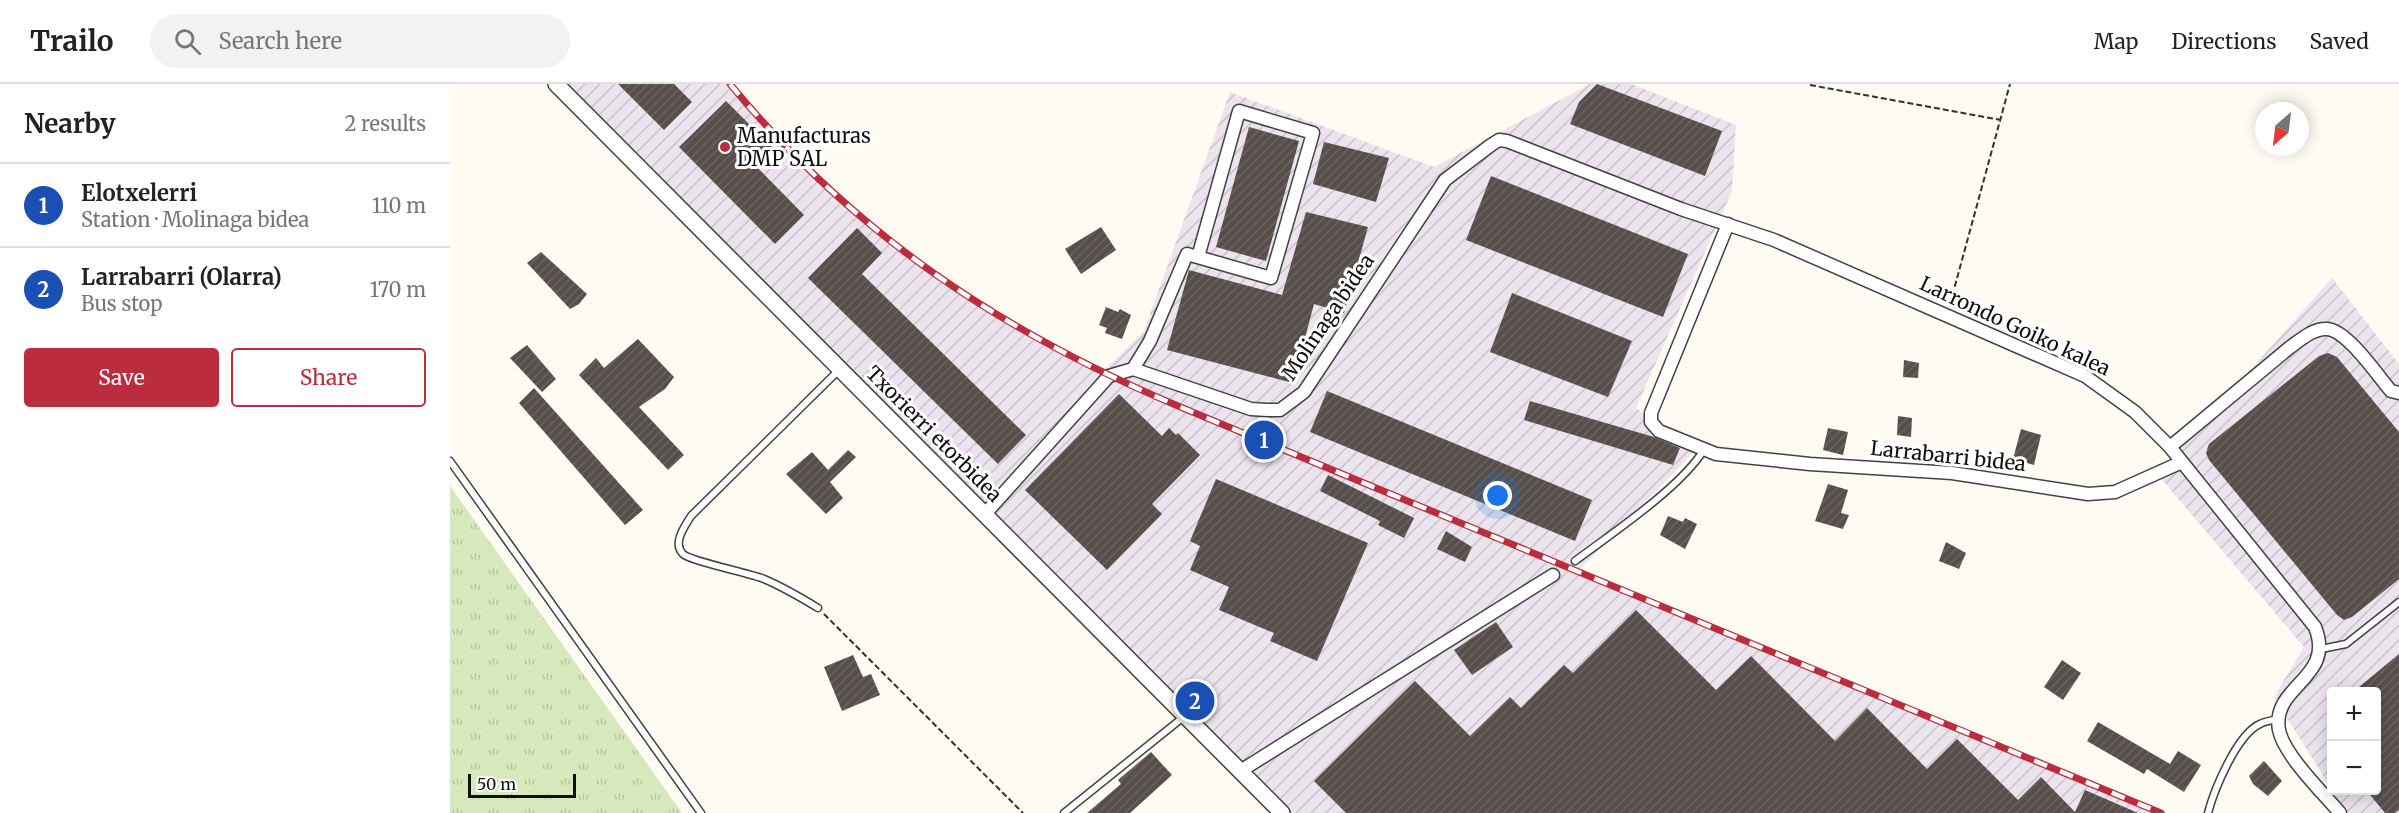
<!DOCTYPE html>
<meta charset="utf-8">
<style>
body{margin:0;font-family:Merriweather,serif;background:#f2f2f2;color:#222}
.controls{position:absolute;right:18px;bottom:18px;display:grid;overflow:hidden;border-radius:6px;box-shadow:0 3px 15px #0003}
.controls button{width:54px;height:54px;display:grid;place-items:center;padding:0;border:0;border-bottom:2px solid #e0e0e0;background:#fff;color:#222;font:30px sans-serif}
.compass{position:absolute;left:1805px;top:18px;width:54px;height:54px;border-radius:50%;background:#fff;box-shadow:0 3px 15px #0003;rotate:208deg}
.scale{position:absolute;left:18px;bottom:15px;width:108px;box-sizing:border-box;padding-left:6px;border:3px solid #0f0f0f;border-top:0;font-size:16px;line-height:21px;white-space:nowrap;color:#0f0f0f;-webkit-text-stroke:4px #fff;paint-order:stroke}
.you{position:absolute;left:1048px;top:412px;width:21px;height:21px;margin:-15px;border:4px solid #fff;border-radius:50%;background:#1a73e8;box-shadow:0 0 0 9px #1a73e833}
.badge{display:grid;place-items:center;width:39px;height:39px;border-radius:50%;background:#ba2c3e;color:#fff;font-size:20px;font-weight:700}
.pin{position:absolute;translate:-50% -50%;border:3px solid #fff;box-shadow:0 2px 6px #0006}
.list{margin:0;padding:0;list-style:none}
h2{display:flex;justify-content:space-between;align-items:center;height:78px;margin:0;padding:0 24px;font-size:26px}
h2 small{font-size:20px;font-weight:400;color:#767676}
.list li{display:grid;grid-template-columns:39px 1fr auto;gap:18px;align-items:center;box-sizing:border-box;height:84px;padding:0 24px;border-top:2px solid #e0e0e0}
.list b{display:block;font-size:22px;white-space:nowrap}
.list p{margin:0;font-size:20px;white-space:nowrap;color:#767676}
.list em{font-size:20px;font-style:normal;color:#767676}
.actions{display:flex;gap:12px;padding:18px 24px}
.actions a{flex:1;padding:14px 0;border:2px solid #ba2c3e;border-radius:6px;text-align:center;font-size:21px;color:#ba2c3e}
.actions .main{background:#ba2c3e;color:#fff}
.icon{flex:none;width:33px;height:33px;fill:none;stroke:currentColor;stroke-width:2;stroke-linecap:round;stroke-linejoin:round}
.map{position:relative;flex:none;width:1949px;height:729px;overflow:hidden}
header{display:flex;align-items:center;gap:36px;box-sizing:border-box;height:84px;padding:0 30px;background:#fff;border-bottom:2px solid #e0e0e0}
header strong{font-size:28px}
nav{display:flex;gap:33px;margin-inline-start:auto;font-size:21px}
.search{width:420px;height:54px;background:#f2f2f2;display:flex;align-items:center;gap:15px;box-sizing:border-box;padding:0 21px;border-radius:33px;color:#767676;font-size:22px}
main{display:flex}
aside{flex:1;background:#fff}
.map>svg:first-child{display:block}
.industrial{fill:url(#industrial-furrows)}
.grass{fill:url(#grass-tufts)}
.building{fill:url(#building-hatch)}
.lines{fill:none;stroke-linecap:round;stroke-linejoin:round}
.service-casing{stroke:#424242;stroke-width:9}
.minor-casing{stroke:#424242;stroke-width:15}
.tertiary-casing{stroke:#424242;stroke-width:18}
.path{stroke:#313131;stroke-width:2;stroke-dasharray:6 3;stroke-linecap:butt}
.service{stroke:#fff;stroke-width:6}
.minor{stroke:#fff;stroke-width:12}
.tertiary{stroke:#fff;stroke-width:15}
.rail-casing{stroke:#ba2c3e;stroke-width:7}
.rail{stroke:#fff;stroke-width:4.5;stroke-dasharray:14;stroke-linecap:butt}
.poi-dot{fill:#ba2c3e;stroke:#fff;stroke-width:2}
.labels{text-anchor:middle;stroke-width:6;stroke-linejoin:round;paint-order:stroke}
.poi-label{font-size:20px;fill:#0f0f0f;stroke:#fff;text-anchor:start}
.street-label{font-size:20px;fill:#0f0f0f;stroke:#fff}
</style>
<header>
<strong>Trailo</strong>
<div class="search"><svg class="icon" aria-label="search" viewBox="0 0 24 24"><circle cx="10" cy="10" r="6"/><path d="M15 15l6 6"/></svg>Search here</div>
<nav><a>Map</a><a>Directions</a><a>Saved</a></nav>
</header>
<main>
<aside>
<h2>Nearby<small>2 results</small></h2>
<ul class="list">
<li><span class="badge" style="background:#1a4fb4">1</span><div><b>Elotxelerri</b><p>Station · Molinaga bidea</p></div><em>110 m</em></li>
<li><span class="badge" style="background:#1a4fb4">2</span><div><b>Larrabarri (Olarra)</b><p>Bus stop</p></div><em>170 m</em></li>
</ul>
<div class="actions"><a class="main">Save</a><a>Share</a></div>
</aside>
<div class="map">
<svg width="1949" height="729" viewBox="0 0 1949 729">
<defs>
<pattern id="industrial-furrows" width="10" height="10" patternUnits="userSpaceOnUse" patternTransform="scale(1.5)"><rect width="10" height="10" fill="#ebe4ed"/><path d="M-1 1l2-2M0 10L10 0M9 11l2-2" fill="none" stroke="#c8c2ca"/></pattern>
<pattern id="grass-tufts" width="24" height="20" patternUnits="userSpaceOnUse" patternTransform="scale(1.5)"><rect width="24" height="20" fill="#d6e8bc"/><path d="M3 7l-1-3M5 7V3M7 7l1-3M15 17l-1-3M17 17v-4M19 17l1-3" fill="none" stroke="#b6c6a0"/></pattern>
<pattern id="building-hatch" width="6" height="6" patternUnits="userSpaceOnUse" patternTransform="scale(1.5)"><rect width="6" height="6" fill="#574f4c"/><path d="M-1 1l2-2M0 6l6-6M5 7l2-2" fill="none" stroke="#6a6461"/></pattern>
</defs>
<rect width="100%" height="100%" fill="#fefbf2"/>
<!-- industrial -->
<path class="industrial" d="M119,0H277L419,142L570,248L651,289L694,247L780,8L984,83L1140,0H1181L1286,41L1282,107L1186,324L1243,369L1128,487L1711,729H835L534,431Z
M1882,194L1949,280V729H1895L1882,706H1926V608H1882V706L1824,613L1854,563L1708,391Z"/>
<!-- grass -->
<path class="grass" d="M0,402L232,729H0Z"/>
<!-- building -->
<path class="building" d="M168,0H224L242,18L214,46Z
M1147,0L1272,47L1255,92L1120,40L1129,18Z
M276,17L322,63L304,80L354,131L325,160L229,63Z
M799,43L849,57L816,177L766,163Z
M874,58L939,74L926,118L863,100Z
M1041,92L1238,170L1213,233L1016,156Z
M856,128L918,143L894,229L864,220L843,299L717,266L739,186L832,211Z
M651,143L666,166L631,190L615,165Z
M407,144L432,169L412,190L576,351L548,380L358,194Z
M91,168L137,210L129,220L120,225L77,179Z
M1062,209L1182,257L1158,313L1040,268Z
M656,223L668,228L670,225L681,231L672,255L655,249L657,244L649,241Z
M188,255L224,293L215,305L189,323L234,371L218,386L129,291L146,274L154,284Z
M77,261L106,295L92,308L60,274Z
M1878,269L1887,273L1949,348V495L1902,533L1894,536L1887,531L1759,376L1756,369L1759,360L1869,272Z
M1454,276L1469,279L1468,294L1453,293Z
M84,304L193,426L175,441L69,319Z
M877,307L1142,416L1125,457L860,348Z
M669,310L712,352L719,344L726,351L728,349L750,371L702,420L712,430L657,486L575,406Z
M1080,317L1204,353L1230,364L1223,381L1074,336Z
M1448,332L1462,334L1461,353L1447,351Z
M1378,344L1398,348L1393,371L1373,366Z
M1571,345L1591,351L1584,381L1563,375Z
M398,366L406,373L380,398L393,414L376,430L336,390L362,368L378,386Z
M878,391L964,434L954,454L928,441L930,437L870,407Z
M766,395L918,459L867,577L820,557L824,549L769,526L779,503L740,486L750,462L740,457Z
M1378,400L1398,406L1391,429L1399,431L1393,445L1365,437Z
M1218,432L1233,438L1235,434L1247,440L1235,465L1210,451Z
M996,447L1022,463L1015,478L987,465Z
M1496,458L1516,469L1509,485L1489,477Z
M1186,526L1266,606L1301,572L1385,657L1417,624L1477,685L1507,655L1568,716L1591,693L1625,728L1635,706L1688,729H896L864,697L965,597L1020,652L1060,613L1071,624L1114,581L1123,589Z
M1046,538L1063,563L1022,591L1004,566Z
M1949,570V726L1945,729H1935L1916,706H1926V608H1903Z
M403,571L413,593L421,590L430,611L392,627L374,583Z
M1612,576L1631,589L1613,616L1594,603Z
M1648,638L1720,680L1728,667L1751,681L1734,708L1697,685L1694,690L1637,657Z
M701,668L722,691L680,729H637L671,700L668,696Z
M1814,677L1832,697L1818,712L1803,700L1799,692Z"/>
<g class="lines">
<!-- service casing -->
<g class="service-casing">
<path id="service" d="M0,377L251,729
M1125,477C1161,450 1230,404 1253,367
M368,524C350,513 333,503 314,495C299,489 240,477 233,470C222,459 235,442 241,432L390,285
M1871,565L1896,560L1949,518
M614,729L736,631
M1758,729C1764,706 1787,650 1810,640C1815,637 1823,636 1829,635"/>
</g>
<!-- minor casing -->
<g class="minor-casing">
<path id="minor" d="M1278,140L1201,329V338L1209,347L1266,370L1360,380L1502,389L1638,410L1665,408L1732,378
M683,285L700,257L737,170L821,194L863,49L789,27L748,173
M1720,363L1839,264C1849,257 1863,244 1877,245C1897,246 1927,291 1941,307L1949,309
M534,431L659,292L683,285L801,325L817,326H830L854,308L995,96L1041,61L1049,56L1057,57L1231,125L1324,156L1635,292L1685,328L1720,363L1865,543C1886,595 1821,601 1829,646C1834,671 1873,709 1890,729
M792,686L1103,491"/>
</g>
<!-- tertiary casing -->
<g class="tertiary-casing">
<path id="tertiary" d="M106,0L832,729"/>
</g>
<!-- path -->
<path class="path" d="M1360,1L1551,36
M1500,220L1560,0
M374,530L573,729"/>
<!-- service -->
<use href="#service" class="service"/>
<!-- minor -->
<use href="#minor" class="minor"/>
<!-- tertiary -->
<use href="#tertiary" class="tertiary"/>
<!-- rail casing -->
<g class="rail-casing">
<path id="rail" d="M280,0C404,150 550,247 728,322L1711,729"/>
</g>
<!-- rail -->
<use href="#rail" class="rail"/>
</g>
<!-- markers -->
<circle class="poi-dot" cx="275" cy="63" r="6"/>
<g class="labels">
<!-- poi labels -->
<g class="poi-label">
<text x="287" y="59">Manufacturas<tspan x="287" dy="23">DMP SAL</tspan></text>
</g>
<!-- street labels -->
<g class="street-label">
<text transform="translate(878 233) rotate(-56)" y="7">Molinaga bidea</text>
<text transform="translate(1565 242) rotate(25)" y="7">Larrondo Goiko kalea</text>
<text transform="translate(484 350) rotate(45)" y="7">Txorierri etorbidea</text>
<text transform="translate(1498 372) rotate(6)" y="7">Larrabarri bidea</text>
</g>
</g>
</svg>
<div class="controls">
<button>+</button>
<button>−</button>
</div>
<svg class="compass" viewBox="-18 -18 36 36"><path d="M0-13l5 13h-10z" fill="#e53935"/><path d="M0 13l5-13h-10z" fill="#767676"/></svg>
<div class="scale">50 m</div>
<div class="you"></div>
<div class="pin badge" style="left:814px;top:356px;background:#1a4fb4">1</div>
<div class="pin badge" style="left:745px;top:617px;background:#1a4fb4">2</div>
</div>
</main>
